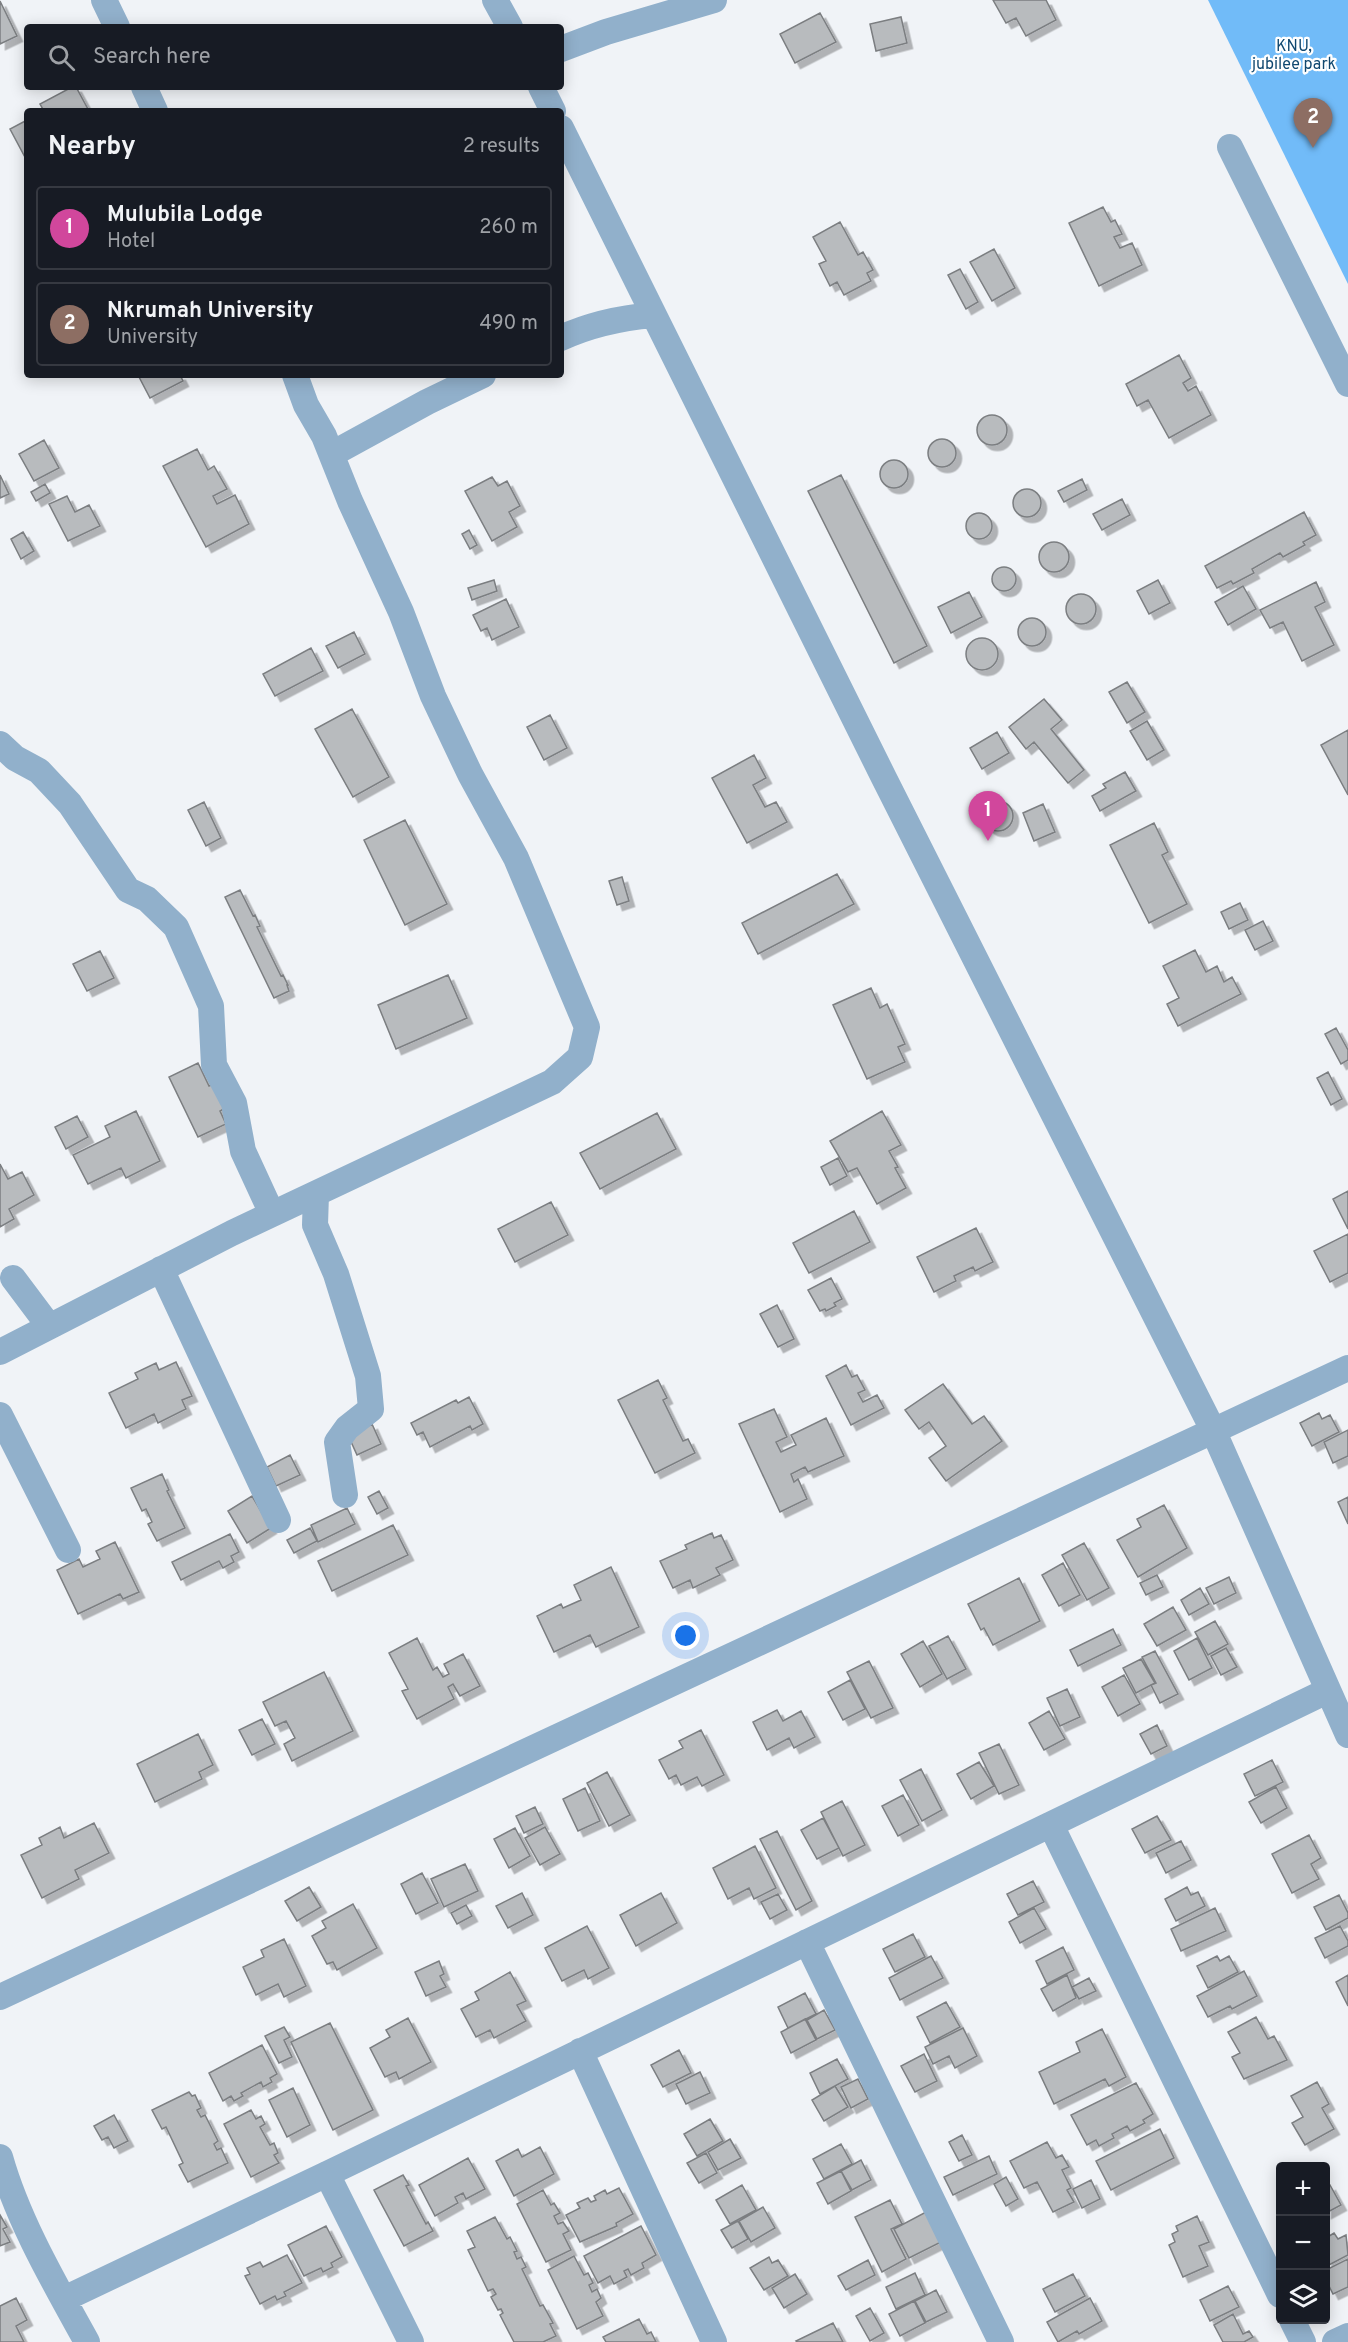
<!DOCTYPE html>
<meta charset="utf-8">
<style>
body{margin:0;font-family:Overpass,sans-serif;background:#242831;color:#f1f3f6}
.controls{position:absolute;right:18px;bottom:18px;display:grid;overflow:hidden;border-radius:6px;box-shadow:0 3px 15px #0003}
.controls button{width:54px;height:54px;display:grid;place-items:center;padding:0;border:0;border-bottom:2px solid #363941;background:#171b24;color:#f1f3f6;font:30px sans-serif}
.you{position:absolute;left:686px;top:1636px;width:21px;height:21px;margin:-15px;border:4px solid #fff;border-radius:50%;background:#1a73e8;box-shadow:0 0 0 9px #1a73e833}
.badge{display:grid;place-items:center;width:39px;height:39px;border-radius:50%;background:#0b8043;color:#fff;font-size:20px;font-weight:700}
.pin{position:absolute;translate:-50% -50px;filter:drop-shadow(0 2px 3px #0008)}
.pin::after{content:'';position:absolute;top:32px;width:21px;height:18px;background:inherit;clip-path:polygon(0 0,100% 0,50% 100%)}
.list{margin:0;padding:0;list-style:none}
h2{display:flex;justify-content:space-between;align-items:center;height:78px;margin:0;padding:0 24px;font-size:26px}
h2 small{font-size:20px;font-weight:400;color:#9ea1a6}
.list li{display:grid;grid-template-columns:39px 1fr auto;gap:18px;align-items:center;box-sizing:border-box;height:84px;margin:0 12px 12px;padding:0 12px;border:2px solid #363941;border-radius:6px}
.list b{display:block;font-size:22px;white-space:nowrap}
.list p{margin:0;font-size:20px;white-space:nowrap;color:#9ea1a6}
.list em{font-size:20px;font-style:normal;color:#9ea1a6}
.icon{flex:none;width:33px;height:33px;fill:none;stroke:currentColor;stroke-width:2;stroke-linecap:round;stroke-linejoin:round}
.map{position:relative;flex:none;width:1348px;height:2342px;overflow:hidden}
.search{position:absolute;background:#171b24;box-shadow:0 3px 15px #0003;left:24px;top:24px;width:540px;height:66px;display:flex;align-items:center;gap:15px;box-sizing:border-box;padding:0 21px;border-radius:6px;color:#9ea1a6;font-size:22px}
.panel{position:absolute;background:#171b24;box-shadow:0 3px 15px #0003;left:24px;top:108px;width:540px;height:270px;border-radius:6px}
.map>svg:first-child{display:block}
.forest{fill:#71bbf8}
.building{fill:#b8bbbe;stroke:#7b7e81;stroke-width:1.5;filter:url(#shadow)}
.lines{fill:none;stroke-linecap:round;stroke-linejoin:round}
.minor{stroke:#91b0cb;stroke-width:26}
.labels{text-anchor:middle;stroke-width:4.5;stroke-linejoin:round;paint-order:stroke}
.park-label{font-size:16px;fill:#104870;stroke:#fff}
</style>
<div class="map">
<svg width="1348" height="2342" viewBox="0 0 1348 2342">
<defs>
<filter id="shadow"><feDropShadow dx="5.5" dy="5.5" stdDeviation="0" flood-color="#0004"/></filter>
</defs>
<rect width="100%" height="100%" fill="#f0f3f7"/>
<!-- forest -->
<path class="forest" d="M1208,0H1348V284Z"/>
<!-- building -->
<path class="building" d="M993,0H1046L1056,20L1026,36L1016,18L1006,23Z
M0,1L17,36L0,44Z
M820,13L836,42L795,63L780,34Z
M901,17L907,43L876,51L870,24Z
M72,87H76L89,111H44L40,104Z
M27,120V161L10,129Z
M1103,207L1111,222L1115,220L1122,234L1114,237L1120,248L1132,243L1142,265L1099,286L1069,223Z
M840,222L858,255L863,252L873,270L867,273L871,281L844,295L837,282L830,286L819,264L826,261L813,237Z
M994,249L1015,288L992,301L970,262Z
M960,269L978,302L966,309L948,275Z
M1179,355L1191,378L1183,383L1188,391L1196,386L1211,415L1169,438L1148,400L1137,406L1126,384Z
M138,375H180L183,381L150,398Z
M977 430a15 15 0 1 1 30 0a15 15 0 1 1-30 0Z
M928 453a14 14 0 1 1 28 0a14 14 0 1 1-28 0Z
M44,440L59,468L34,481L19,454Z
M197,449L208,470L214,466L227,489L213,496L217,504L235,495L249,524L206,547L163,466Z
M880 474a14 14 0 1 1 28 0a14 14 0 1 1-28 0Z
M0,475L9,494L0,498Z
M841,475L927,646L894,663L808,491Z
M492,477L498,486L507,481L520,506L509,512L517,527L492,541L465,491Z
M1082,479L1087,490L1064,502L1058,491Z
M45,484L50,493L36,501L31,492Z
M1013 503a14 14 0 1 1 28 0a14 14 0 1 1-28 0Z
M67,496L75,512L89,505L100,526L68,541L49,504Z
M1122,499L1130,515L1102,530L1093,514Z
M1304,512L1316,535L1303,542L1305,545L1283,557L1280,553L1252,569L1254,573L1233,584L1231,581L1217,588L1205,566Z
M966 526a13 13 0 1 1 26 0a13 13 0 1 1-26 0Z
M469,530L477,545L470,549L462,534Z
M23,532L34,551L21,559L11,539Z
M1039 557a15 15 0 1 1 30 0a15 15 0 1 1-30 0Z
M992 579a12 12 0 1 1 24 0a12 12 0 1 1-24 0Z
M494,580L497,591L472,600L468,588Z
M1158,580L1170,603L1149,614L1137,591Z
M1316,582L1325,602L1315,607L1334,645L1302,661L1283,622L1270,628L1260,610Z
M1243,586L1256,609L1228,625L1215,602Z
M969,592L982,617L951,633L938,607Z
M1066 609a15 15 0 1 1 30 0a15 15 0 1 1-30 0Z
M506,599L519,627L492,640L487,628L481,631L473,615Z
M1018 632a14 14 0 1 1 28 0a14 14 0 1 1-28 0Z
M354,632L365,654L338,668L326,646Z
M966 654a16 16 0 1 1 32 0a16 16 0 1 1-32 0Z
M311,648L323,671L275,696L263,674Z
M1127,682L1145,712L1127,723L1109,692Z
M1044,699L1062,720L1051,729L1084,770L1068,783L1034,742L1026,749L1009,727Z
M352,709L389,777L353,797L315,729Z
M550,715L567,748L544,760L527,727Z
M1147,721L1164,750L1147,760L1130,731Z
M1348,730V795L1321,745Z
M997,732L1009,753L982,769L970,748Z
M754,755L766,778L753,785L765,807L776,802L787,822L747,843L712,778Z
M1125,772L1136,791L1100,811L1092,796L1106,788L1103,784Z
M983 816a15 15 0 1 1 30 0a15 15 0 1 1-30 0Z
M204,802L221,838L206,846L188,810Z
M1043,804L1055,832L1034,841L1023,813Z
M405,820L447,904L405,925L364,840Z
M1154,823L1168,852L1162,855L1187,904L1149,923L1110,845Z
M837,874L854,904L758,954L742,923Z
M622,877L629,901L617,905L609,881Z
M240,890L253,916L255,915L260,926L257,927L281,976L283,975L288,985H287L289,991L274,998L225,897Z
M1240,903L1248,920L1229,929L1221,912Z
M1263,921L1273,941L1255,950L1245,930Z
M1195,950L1206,972L1217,966L1224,982L1232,977L1241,994L1178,1026L1167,1004L1179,998L1163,966Z
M100,951L114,978L87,991L73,964Z
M448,975L467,1018L396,1049L378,1005Z
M871,988L880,1008L887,1004L905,1044L898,1047L905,1062L867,1079L833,1005Z
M1336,1028L1348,1050V1060L1341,1064L1325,1034Z
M198,1063L209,1086L216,1083L227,1107L220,1111L226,1124L198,1137L169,1077Z
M1328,1072L1342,1099L1331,1105L1317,1078Z
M136,1111L160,1161L126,1178L121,1168L88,1184L73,1155L110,1137L105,1126Z
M882,1111L901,1145L889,1151L898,1167L895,1168L906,1188L877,1204L857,1168L848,1172L830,1141Z
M657,1113L676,1149L600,1189L580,1153Z
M77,1116L88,1137L66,1149L55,1127Z
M838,1158L847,1176L830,1185L821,1167Z
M0,1164L8,1179L22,1172L34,1195L9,1209L14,1219L0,1227Z
M1348,1191V1229L1333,1199Z
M551,1202L568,1235L515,1262L498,1229Z
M854,1211L870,1242L809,1273L793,1243Z
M976,1228L993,1262L975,1271L973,1267L954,1276L956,1281L934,1292L917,1257Z
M1348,1234V1273L1330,1282L1314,1251Z
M831,1278L842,1299L834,1303L836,1306L826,1311L825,1309L820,1311L808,1290Z
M777,1305L794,1339L778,1347L760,1314Z
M176,1362L192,1396L182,1400L186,1409L158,1423L154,1414L126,1428L109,1393L138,1379L135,1373L156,1363L159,1370Z
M846,1365L852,1377L857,1375L865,1390L858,1393L863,1402L877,1395L884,1408L851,1425L826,1376Z
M658,1380L667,1398L663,1400L683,1441L688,1439L695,1453L655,1473L618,1400Z
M943,1384L972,1424L984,1416L1002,1441L946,1481L929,1458L946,1446L929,1422L919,1429L905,1410Z
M469,1397L483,1424L472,1430L470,1426L430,1447L423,1432L417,1435L411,1423L456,1400L458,1403Z
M774,1409L787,1437L776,1442L781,1452L796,1445L791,1435L826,1418L844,1456L808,1472L805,1467L791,1474L794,1482L798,1479L807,1499L780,1512L739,1424Z
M1319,1413L1322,1419L1330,1415L1339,1432L1312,1446L1300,1423Z
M372,1424L381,1444L357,1455L348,1435Z
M1348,1430V1456L1333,1463L1324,1442Z
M290,1455L300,1475L276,1486L267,1467Z
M162,1474L169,1490L167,1491L185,1528L157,1541L148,1524L152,1522L146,1509L142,1511L131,1488Z
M379,1491L388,1508L377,1514L368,1497Z
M252,1496L271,1528L247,1543L228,1511Z
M1348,1497V1524L1338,1502Z
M1164,1505L1187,1548L1138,1577L1117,1540L1141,1527L1137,1519Z
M347,1508L355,1524L318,1542L311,1525Z
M393,1525L408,1555L332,1591L318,1561Z
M310,1528L317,1541L294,1553L287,1540Z
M712,1533L714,1538L721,1535L733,1560L716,1568L720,1575L693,1588L690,1580L673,1588L660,1561L687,1549L685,1545Z
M230,1534L239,1552L231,1556L234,1562L223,1568L219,1561L181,1580L172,1562Z
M115,1542L139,1592L123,1599L120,1594L78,1614L57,1570L79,1559L83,1567L100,1559L96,1551Z
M1084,1543L1109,1588L1087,1600L1062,1555Z
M1063,1563L1080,1595L1059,1606L1042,1575Z
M611,1567L639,1627L596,1647L590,1635L554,1652L537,1616L561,1604L563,1608L581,1600L574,1585Z
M1157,1575L1163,1587L1146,1595L1140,1583Z
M1229,1577L1236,1593L1214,1604L1206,1588Z
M1019,1578L1040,1621L993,1645L984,1628L981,1630L968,1604Z
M1200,1588L1209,1604L1189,1615L1181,1600Z
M1173,1607L1186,1630L1157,1646L1144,1624Z
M1215,1621L1228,1644L1208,1655L1195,1632Z
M1113,1629L1121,1645L1078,1666L1070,1650Z
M948,1636L966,1669L947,1679L929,1646Z
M417,1638L433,1670L437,1667L443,1677L449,1674L444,1664L463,1654L480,1686L460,1696L453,1684L448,1687L454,1699L417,1719L402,1691L408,1689L389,1653Z
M1197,1638L1212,1668L1189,1680L1174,1651Z
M923,1641L942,1674L920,1687L901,1654Z
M1226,1648L1237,1667L1221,1675L1211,1656Z
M1155,1651L1178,1694L1160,1703L1151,1685L1156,1683L1142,1657Z
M1141,1659L1155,1683L1136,1693L1123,1668Z
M869,1661L893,1708L871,1718L847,1672Z
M324,1672L353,1731L292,1761L284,1744L295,1738L286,1721L275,1726L263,1702Z
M1124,1675L1140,1704L1118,1716L1102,1687Z
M850,1680L865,1709L843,1720L828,1692Z
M1067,1689L1080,1717L1060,1726L1047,1698Z
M777,1710L783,1721L801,1711L815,1737L794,1748L789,1738L767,1750L753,1722Z
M1049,1711L1065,1739L1044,1750L1029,1723Z
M262,1719L275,1744L252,1755L239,1730Z
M1157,1725L1167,1746L1151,1754L1140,1734Z
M701,1730L724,1775L702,1786L697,1777L681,1785L676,1775L669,1779L659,1760L683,1748L679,1741Z
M198,1734L213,1765L199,1772L202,1779L155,1802L137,1764Z
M999,1744L1019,1785L999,1794L979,1753Z
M1272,1760L1283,1782L1255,1796L1244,1774Z
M979,1762L994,1786L971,1799L957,1774Z
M921,1769L942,1810L922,1821L900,1780Z
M607,1772L630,1815L609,1826L587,1783Z
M1276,1787L1287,1808L1261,1823L1249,1802Z
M585,1788L600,1821L578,1831L563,1799Z
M903,1795L919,1825L898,1836L882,1806Z
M842,1801L865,1845L843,1856L821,1812Z
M535,1807L543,1824L524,1833L516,1816Z
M1157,1816L1171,1840L1145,1853L1132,1829Z
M823,1818L839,1848L817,1859L801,1830Z
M94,1823L109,1853L75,1870L79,1879L42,1898L21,1855L42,1845L39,1838L60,1827L64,1838Z
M545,1827L560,1854L540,1865L525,1838Z
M515,1828L530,1856L509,1868L494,1839Z
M777,1831L812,1901L796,1910L760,1839Z
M1309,1835L1321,1858L1311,1864L1319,1879L1292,1893L1272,1854Z
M1181,1841L1191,1860L1166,1873L1156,1853Z
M755,1846L776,1888L754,1899L749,1888L728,1899L713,1868Z
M465,1864L478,1891L444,1907L431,1879Z
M422,1873L438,1903L416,1914L401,1884Z
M1033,1881L1044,1902L1018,1915L1007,1894Z
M309,1887L321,1907L297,1921L285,1901Z
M1187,1887L1191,1895L1198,1892L1205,1906L1176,1921L1165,1899Z
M522,1893L533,1915L508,1928L496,1906Z
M661,1893L677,1923L636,1946L620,1915Z
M778,1894L787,1910L770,1919L761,1902Z
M1339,1895L1348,1913V1918L1326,1930L1314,1907Z
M353,1904L377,1948L337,1970L333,1962L327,1964L312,1936L326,1928L322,1921Z
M466,1905L472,1916L457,1924L451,1913Z
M1034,1908L1046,1929L1020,1943L1009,1922Z
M1215,1908L1226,1931L1181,1951L1171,1929Z
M587,1926L609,1968L588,1979L584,1970L562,1981L545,1948Z
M1340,1926L1348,1941V1946L1325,1958L1315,1938Z
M913,1934L925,1957L895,1972L883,1949Z
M284,1939L306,1986L284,1997L278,1984L256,1995L243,1967L264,1957L261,1950Z
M1063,1947L1074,1970L1047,1984L1036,1961Z
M931,1956L943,1978L900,2000L889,1978Z
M1217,1956L1220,1961L1229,1956L1238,1972L1208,1988L1197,1966Z
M439,1961L444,1974L440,1976L446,1987L426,1996L415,1972Z
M1244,1971L1257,1996L1232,2009L1230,2006L1208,2017L1197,1996Z
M510,1972L526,2001L517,2005L526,2021L494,2038L490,2030L476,2037L461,2009L479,2000L475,1992Z
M1067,1975L1076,1998L1053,2011L1041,1989Z
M1348,1975V2006L1336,1982Z
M1089,1978L1096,1991L1079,1999L1072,1987Z
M805,1993L816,2014L788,2028L778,2007Z
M946,2002L960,2027L930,2043L917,2017Z
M824,2010L835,2030L817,2039L807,2020Z
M1256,2017L1268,2039L1274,2036L1287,2060L1244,2079L1232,2057L1240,2053L1228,2032Z
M408,2018L431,2062L399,2079L396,2072L385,2077L370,2048L390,2037L386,2030Z
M805,2019L816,2040L791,2053L781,2032Z
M330,2023L373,2110L333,2130L291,2042Z
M284,2027L290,2037L284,2040L292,2057L279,2063L265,2036Z
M963,2028L977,2056L955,2068L949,2056L933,2064L925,2047Z
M1102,2029L1126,2077L1109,2086L1105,2079L1054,2104L1039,2072L1080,2052L1076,2042Z
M262,2045L277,2074L270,2078L272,2082L263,2087L261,2082L241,2093L243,2096L234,2101L231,2096L223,2101L209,2073Z
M679,2050L691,2073L663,2087L651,2065Z
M924,2054L937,2081L915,2092L901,2066Z
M837,2059L848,2079L820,2094L810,2073Z
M700,2072L710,2093L686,2104L676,2084Z
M858,2079L868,2099L851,2108L841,2087Z
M1317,2082L1329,2104L1322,2108L1334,2129L1305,2145L1292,2123L1303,2117L1291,2096Z
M1136,2083L1153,2114L1143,2120L1145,2123L1130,2131L1127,2126L1112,2134L1114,2138L1099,2146L1096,2140L1087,2145L1071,2115Z
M835,2086L848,2107L824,2121L812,2100Z
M293,2088L310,2125L287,2137L269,2100Z
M189,2092L192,2096L195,2095L201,2108L197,2110L201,2117L205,2115L218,2141L214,2144L217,2150L221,2148L228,2163L188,2182L179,2165L183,2163L166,2127L162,2129L152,2110Z
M251,2110L256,2119L261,2116L265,2124L260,2127L270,2145L274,2143L278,2153L274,2155L279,2163L251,2177L224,2124Z
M114,2115L128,2141L114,2148L108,2137L102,2140L94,2126Z
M710,2119L723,2141L697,2156L684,2134Z
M1160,2129L1174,2158L1111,2190L1096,2161Z
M962,2135L972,2155L959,2161L949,2142Z
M730,2139L741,2158L718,2170L708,2152Z
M1047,2142L1056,2158L1062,2155L1069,2167L1062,2170L1071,2188L1067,2190L1074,2202L1053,2212L1037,2182L1024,2188L1010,2161Z
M841,2144L852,2164L824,2179L813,2159Z
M540,2147L554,2174L514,2196L496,2161L518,2149L522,2157Z
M706,2153L717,2173L699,2183L687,2163Z
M989,2156L997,2174L953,2195L944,2177Z
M468,2158L485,2189L466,2199L463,2193L455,2197L458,2203L435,2216L419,2185Z
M861,2160L871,2180L852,2190L841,2171Z
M841,2171L851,2191L828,2204L817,2183Z
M403,2175L409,2185L406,2186L426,2224L428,2222L433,2231L404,2246L374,2190Z
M1006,2177L1018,2199L1006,2206L994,2184Z
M1091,2180L1100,2199L1082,2208L1073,2189Z
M742,2185L756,2210L730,2224L716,2200Z
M1330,2185L1341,2205L1326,2213V2188Z
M619,2188L633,2214L616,2223L617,2226L580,2242L566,2215L580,2208L577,2203L588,2198L591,2202L596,2200L594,2196L605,2190L607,2194Z
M543,2190L551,2205L554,2203L560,2213L554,2216L558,2224L563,2222L569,2231L563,2234L571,2250L546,2262L517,2204Z
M890,2200L902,2224L891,2229L906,2259L882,2272L855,2217Z
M763,2207L775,2228L751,2242L739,2221Z
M926,2212L941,2242L909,2258L894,2229Z
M0,2215L7,2227L3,2229L10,2242L0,2246Z
M1197,2216L1209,2242L1199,2246L1208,2266L1183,2277L1169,2245L1175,2242L1172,2234L1178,2231L1176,2226Z
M495,2217L507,2239L510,2237L517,2251L514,2252L517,2259L521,2257L526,2267L522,2269L540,2306L543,2305L553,2323L550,2324L556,2336L543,2342H514L500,2315L503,2313L501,2309L498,2310L491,2297L496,2294L493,2289L488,2291L468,2250L475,2247L467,2231Z
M738,2221L748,2239L732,2248L721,2230Z
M326,2226L342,2257L331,2263L333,2267L323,2272L321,2268L304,2276L288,2245Z
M641,2226L656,2255L642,2263L644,2268L631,2275L628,2269L624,2271L627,2277L614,2284L610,2276L598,2283L584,2256Z
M1334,2233L1338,2239L1346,2235L1348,2255L1327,2266L1326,2238Z
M287,2255L302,2283L284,2292L286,2296L277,2300L275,2296L260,2304L245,2276L250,2274L247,2268L260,2262L263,2267Z
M574,2256L584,2275L588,2273L593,2283L589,2285L592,2292L597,2289L601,2298L596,2302L603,2316L577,2329L548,2270Z
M769,2257L772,2263L778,2260L788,2276L764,2290L750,2268Z
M1348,2259V2287L1333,2294L1326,2280V2270Z
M868,2260L875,2275L846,2290L838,2276Z
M915,2273L925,2295L896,2309L886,2287Z
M795,2274L807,2294L784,2308L772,2288Z
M1073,2274L1085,2296L1055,2312L1043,2289Z
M1228,2286L1239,2307L1210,2321L1200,2300Z
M936,2290L947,2312L926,2322L915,2301Z
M16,2298L27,2320L16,2326L24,2342H0V2306Z
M1090,2298L1102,2321L1079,2334L1077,2331L1058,2342L1047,2322Z
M914,2301L925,2323L900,2336L889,2314Z
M870,2308L884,2333L870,2341L856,2316Z
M1233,2314L1243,2334L1249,2331L1253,2337L1244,2342H1223L1214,2325Z
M639,2319L647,2334L651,2332L656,2342H606L603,2337Z
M833,2323L843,2342H797L796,2341Z"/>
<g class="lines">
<!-- minor -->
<path class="minor" d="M104,0L117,27
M495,0L510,27
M561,49L606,32L714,0
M144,87L155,111
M541,87L553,111
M561,128L884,778L1213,1430L1348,1735
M1230,147L1348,384
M561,338C591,324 620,318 653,315
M332,454L427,402L483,375
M0,744L15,758L39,771L70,804L128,890L147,899L176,927L211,1006L214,1065L234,1103L243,1151L272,1214
M316,1194L315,1225L336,1274L368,1376L371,1409L347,1428L337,1442L345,1495
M161,1269L278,1520
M13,1278L49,1326
M0,1352L232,1233L552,1082L580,1057L587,1027L516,858L470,774L433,696L401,612L350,501L324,436L306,405L295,375
M0,1415L68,1550
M1051,1825L1280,2295
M807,1942L1001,2342
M0,1997L1348,1368
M580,2051L714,2342
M0,2157C18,2221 55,2284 87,2342
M327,2174L411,2342
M64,2299L327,2174L1327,1691
M1292,2320L1303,2342
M1335,2342L1348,2336"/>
</g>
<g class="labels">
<!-- park labels -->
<g class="park-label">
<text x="1294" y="51">KNU,<tspan x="1294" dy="18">jubilee park</tspan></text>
</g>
</g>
</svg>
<div class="controls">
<button>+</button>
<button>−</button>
<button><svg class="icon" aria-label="layers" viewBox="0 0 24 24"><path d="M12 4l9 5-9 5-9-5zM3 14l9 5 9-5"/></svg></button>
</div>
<div class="you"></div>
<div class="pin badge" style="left:988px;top:841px;background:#d1479c">1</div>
<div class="pin badge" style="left:1313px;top:148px;background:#8d6e63">2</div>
<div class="search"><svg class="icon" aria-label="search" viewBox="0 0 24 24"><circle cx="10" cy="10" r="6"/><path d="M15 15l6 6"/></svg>Search here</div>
<section class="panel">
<h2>Nearby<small>2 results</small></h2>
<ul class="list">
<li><span class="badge" style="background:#d1479c">1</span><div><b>Mulubila Lodge</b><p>Hotel</p></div><em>260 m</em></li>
<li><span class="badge" style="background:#8d6e63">2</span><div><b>Nkrumah University</b><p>University</p></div><em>490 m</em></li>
</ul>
</section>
</div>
